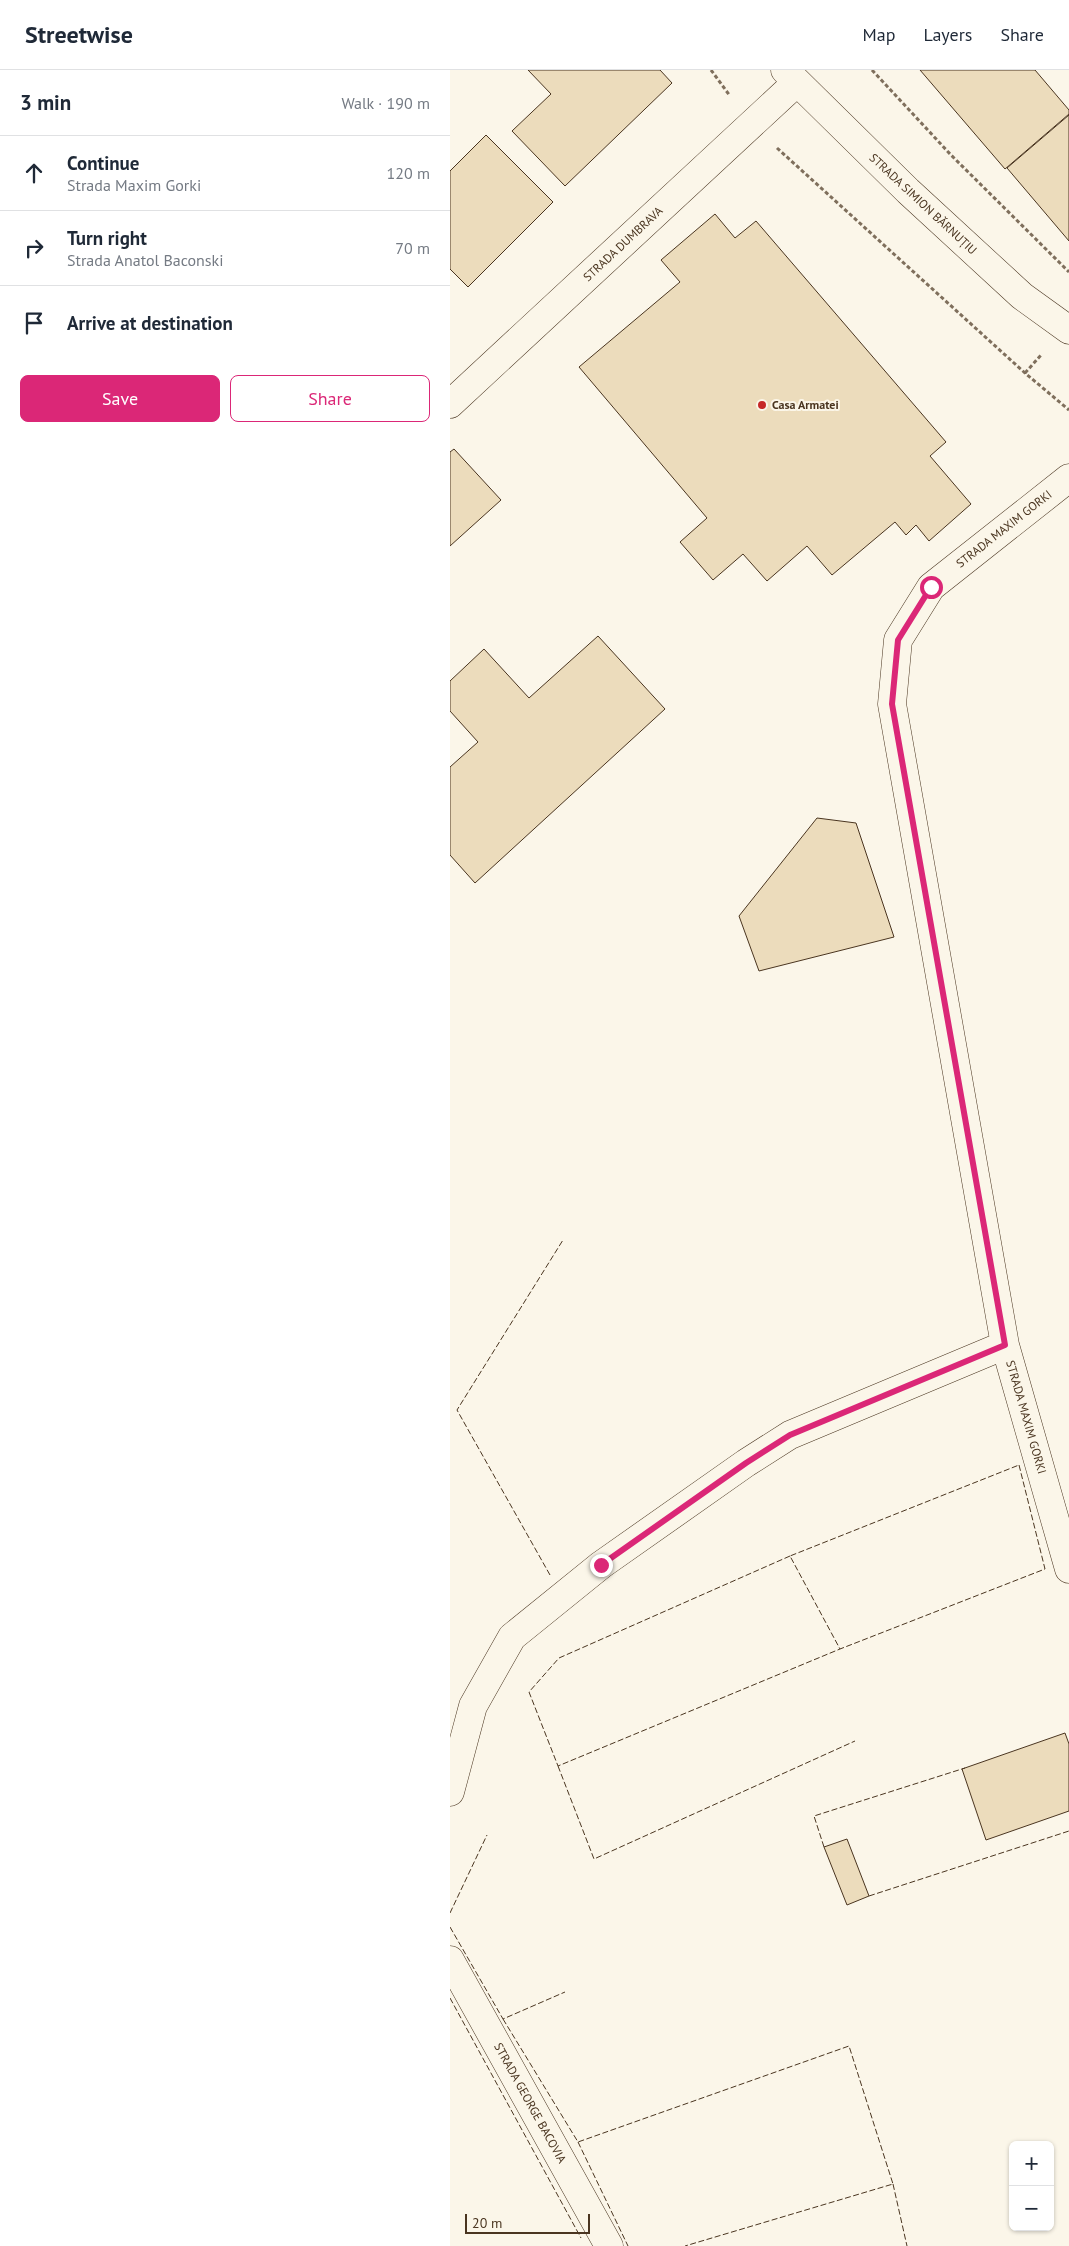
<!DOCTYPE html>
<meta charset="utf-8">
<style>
body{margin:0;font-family:"PT Sans",sans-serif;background:#f6f6f7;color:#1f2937}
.controls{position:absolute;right:15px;bottom:15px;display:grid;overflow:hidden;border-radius:8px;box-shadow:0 1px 4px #0004}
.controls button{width:45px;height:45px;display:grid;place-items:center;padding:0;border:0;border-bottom:1px solid #e0e1e3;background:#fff;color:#1f2937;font:25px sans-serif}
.scale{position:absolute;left:15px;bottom:12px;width:125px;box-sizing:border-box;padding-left:5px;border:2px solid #4a3520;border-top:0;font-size:14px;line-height:18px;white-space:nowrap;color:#4a3520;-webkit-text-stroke:4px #fbf6e9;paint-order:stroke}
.stop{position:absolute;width:15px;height:15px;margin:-11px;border:4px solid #db2777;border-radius:50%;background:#fff}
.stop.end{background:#db2777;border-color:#fff;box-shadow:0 1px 5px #0008}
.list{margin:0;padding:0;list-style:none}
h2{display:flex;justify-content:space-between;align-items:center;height:65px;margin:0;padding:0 20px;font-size:21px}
h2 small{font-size:16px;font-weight:400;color:#747a83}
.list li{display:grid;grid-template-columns:32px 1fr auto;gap:15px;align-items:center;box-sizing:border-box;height:75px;padding:0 20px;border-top:1px solid #e0e1e3}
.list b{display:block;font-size:19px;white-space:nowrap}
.list p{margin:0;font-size:16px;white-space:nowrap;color:#747a83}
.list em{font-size:16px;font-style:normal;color:#747a83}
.actions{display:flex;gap:10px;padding:15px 20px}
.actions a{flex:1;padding:11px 0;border:1px solid #db2777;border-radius:8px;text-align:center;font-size:18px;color:#db2777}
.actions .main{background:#db2777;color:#fff}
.icon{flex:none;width:28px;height:28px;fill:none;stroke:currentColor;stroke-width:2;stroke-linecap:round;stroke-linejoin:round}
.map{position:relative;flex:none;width:619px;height:2176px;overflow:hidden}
header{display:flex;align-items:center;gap:30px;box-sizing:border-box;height:70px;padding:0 25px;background:#fff;border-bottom:1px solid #e0e1e3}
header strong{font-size:24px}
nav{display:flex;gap:28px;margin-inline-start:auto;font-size:18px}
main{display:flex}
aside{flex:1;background:#fff}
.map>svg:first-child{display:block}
.building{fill:#ecdcbc;stroke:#4a3520}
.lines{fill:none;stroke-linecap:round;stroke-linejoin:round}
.minor-casing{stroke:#4a3520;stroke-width:29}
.path{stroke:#7f6f5c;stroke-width:3;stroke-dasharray:4 2.5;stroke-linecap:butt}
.minor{stroke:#fbf6e9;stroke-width:28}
.fence{stroke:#4a3520;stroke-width:1;stroke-dasharray:6 2.5;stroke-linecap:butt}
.route{stroke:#db2777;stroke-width:6}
.poi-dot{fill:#c62828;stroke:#fbf6e9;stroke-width:2}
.labels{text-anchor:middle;stroke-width:4;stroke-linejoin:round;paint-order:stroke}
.street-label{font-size:12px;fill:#4a3520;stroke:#fbf6e9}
.poi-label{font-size:12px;font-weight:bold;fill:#4a3520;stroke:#fbf6e9;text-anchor:start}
</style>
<header>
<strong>Streetwise</strong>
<nav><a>Map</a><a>Layers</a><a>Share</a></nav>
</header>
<main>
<aside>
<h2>3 min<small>Walk · 190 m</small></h2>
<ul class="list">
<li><svg class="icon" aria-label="ahead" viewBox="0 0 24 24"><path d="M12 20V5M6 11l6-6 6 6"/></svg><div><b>Continue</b><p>Strada Maxim Gorki</p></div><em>120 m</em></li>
<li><svg class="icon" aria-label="right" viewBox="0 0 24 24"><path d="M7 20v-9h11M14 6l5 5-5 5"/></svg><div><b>Turn right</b><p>Strada Anatol Baconski</p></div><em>70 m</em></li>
<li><svg class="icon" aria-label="arrive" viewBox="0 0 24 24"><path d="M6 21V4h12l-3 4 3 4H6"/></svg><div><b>Arrive at destination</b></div></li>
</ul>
<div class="actions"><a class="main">Save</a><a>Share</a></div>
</aside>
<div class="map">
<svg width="619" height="2176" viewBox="0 0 619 2176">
<rect width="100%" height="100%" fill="#fbf6e9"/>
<!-- building -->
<path class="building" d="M78,0H210L222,13L115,116L62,61L101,24Z
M470,0H585L619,40V44L555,99Z
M619,45V171L557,98Z
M36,65L103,132L18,217L0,199V101Z
M265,144L285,168L306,151L496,372L480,386L521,434L479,471L466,455L456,465L445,452L382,505L357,476L317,511L293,484L263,510L230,472L257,448L129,297L230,212L211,190Z
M4,379L51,430L0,476V382Z
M148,566L215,639L25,813L0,785V697L28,672L0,641V611L34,579L79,628Z
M367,748L406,753L444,867L309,901L289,846Z
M615,1663L619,1674V1741L536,1770L512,1699Z
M397,1769L419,1826L397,1835L374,1777Z"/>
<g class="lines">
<!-- minor casing -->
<g class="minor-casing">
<path id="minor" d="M335,0L458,121L572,226L619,260
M0,334L346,13
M619,408L481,517L448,570L442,634L555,1275L619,1499
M0,1722L23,1636L62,1567L151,1495L296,1393L340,1365L555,1275
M0,1890L159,2176"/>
</g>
<!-- path -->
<path class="path" d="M261,0L280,26
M422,0L501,85L619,202
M327,78L575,303L619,340
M575,303L591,285"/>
<!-- minor -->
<use href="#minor" class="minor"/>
<!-- fence -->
<path class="fence" d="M569,1395L595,1499L390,1579L340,1486Z
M340,1486L109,1588L79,1622L108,1696L390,1579
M100,1505L7,1340L113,1170
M108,1696L144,1789L405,1671
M374,1777L364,1746L515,1698
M419,1826L619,1761
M0,1843L37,1765
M0,1857L53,1949L115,1922
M0,1928L131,2168
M53,1949L128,2072L399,1976L443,2114L235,2176
M128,2072L178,2176
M443,2114L457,2176"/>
</g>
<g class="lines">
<!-- route -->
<path class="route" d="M151,1495L296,1393L340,1365L555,1275L442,634L448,570L481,517"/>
</g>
<!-- markers -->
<circle class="poi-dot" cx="312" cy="335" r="5"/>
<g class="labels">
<!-- street labels -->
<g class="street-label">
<text transform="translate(473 134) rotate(43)" y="4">STRADA SIMION BĂRNUȚIU</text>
<text transform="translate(173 174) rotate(-43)" y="4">STRADA DUMBRAVA</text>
<text transform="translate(554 459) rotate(-38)" y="4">STRADA MAXIM GORKI</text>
<text transform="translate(576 1347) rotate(74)" y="4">STRADA MAXIM GORKI</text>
<text transform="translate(80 2033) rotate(61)" y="4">STRADA GEORGE BACOVIA</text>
</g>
<!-- poi labels -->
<g class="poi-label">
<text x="322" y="339">Casa Armatei</text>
</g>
</g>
</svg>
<div class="controls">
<button>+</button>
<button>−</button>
</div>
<div class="scale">20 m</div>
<div class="stop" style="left:481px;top:517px"></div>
<div class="stop end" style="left:151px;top:1495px"></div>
</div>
</main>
